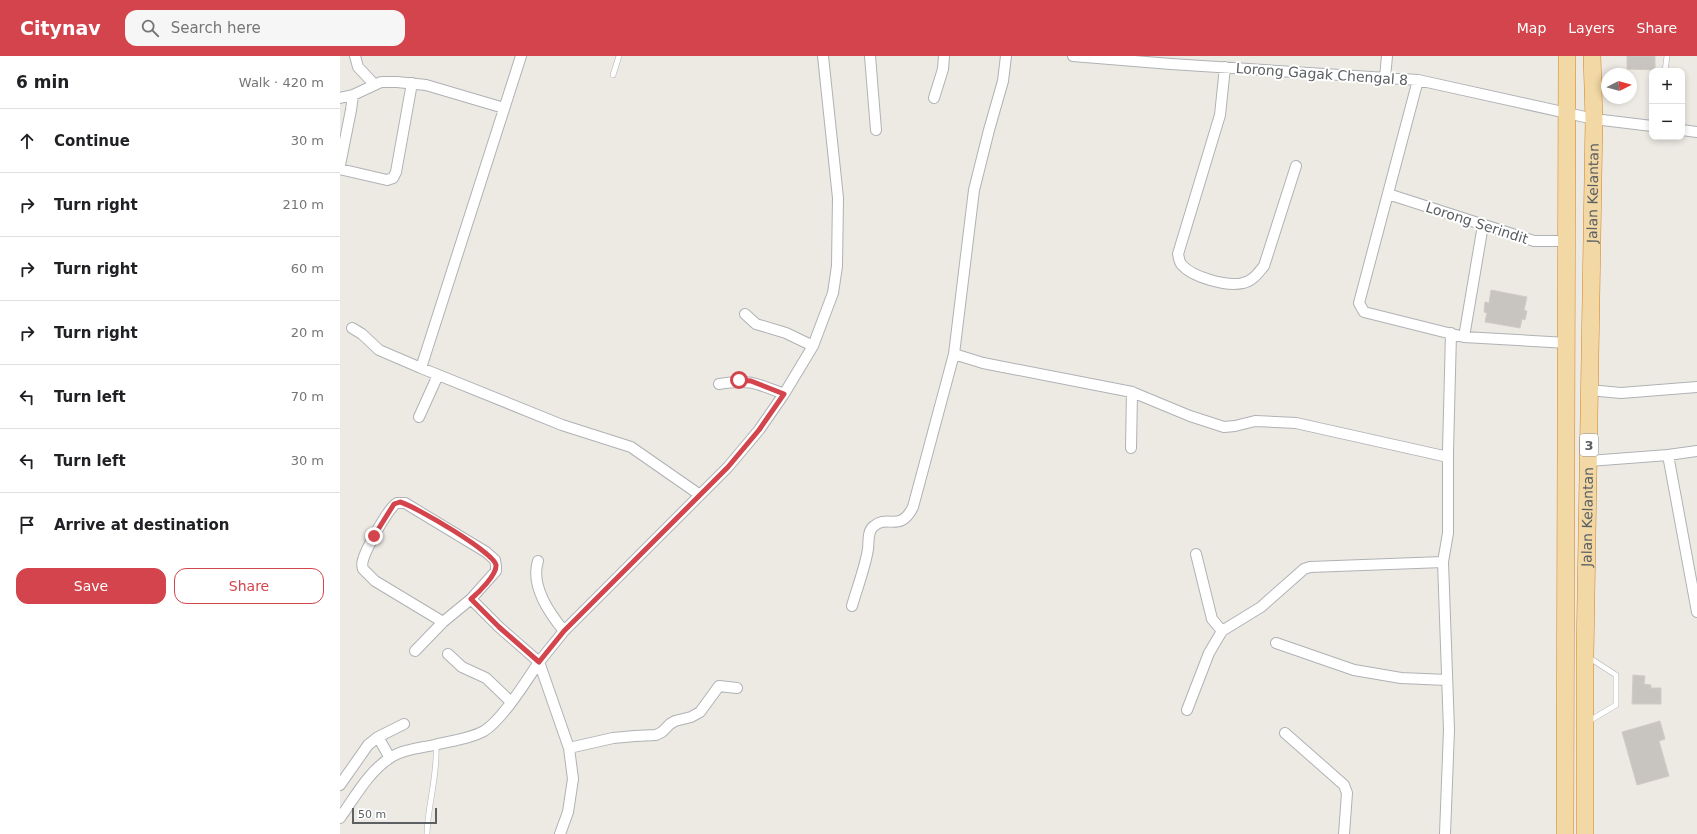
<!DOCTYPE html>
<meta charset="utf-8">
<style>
body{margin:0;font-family:"DejaVu Sans",sans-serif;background:#f6f6f6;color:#202124}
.controls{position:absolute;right:12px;top:12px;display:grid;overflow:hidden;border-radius:8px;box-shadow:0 2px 6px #0003}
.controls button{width:36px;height:36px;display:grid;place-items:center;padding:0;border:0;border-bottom:1px solid #e0e0e0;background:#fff;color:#202124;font:20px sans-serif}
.compass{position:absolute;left:1261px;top:12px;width:36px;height:36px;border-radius:50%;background:#fff;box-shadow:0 2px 6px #0003;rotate:84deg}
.scale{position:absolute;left:12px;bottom:10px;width:85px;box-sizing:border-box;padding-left:4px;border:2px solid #5c6063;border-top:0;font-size:11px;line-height:14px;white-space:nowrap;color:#5c6063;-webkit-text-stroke:3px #fff;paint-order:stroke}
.stop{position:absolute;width:12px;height:12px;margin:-9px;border:3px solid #d3444c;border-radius:50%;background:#fff}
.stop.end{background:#d3444c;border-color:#fff;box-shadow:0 1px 4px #0008}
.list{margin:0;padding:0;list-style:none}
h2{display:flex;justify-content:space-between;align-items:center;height:52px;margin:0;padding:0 16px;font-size:17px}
h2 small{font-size:13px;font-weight:400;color:#757577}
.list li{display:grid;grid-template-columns:26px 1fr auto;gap:12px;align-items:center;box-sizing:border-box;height:64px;padding:0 16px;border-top:1px solid #e0e0e0}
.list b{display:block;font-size:15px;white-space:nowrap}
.list em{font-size:13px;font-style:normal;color:#757577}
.actions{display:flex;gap:8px;padding:12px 16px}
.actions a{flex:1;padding:9px 0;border:1px solid #d3444c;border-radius:12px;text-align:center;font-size:14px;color:#d3444c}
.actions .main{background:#d3444c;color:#fff}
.icon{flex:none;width:22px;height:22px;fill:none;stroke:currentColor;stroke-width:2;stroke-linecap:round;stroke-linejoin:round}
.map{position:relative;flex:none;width:1357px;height:778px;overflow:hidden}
header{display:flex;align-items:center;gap:24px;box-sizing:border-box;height:56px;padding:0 20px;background:#d3444c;color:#fff}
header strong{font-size:19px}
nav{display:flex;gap:22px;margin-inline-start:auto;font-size:14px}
.search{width:280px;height:36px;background:#f6f6f6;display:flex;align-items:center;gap:10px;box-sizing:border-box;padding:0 14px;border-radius:12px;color:#757577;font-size:15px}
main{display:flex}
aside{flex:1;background:#fff}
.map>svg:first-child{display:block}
.building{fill:#c8c5c1;stroke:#d1cbc3}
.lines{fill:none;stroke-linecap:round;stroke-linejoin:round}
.service-casing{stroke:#afb2b5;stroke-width:6}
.minor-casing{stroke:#afb2b5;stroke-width:12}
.trunk-casing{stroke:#d5821c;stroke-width:18}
.service{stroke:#fff;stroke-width:5}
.minor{stroke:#fff;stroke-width:10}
.trunk{stroke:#f2d8a5;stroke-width:17}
.route{stroke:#d3444c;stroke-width:5}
.labels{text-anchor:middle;stroke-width:4;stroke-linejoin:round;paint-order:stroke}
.shield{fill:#fff;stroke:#8d9092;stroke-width:1}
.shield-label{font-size:13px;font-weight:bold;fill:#5c6063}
.street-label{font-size:14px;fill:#5c6063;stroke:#fff}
</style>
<header>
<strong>Citynav</strong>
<div class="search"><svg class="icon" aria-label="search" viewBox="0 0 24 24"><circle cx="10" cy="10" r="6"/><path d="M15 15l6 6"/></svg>Search here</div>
<nav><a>Map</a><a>Layers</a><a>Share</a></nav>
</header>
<main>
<aside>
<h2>6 min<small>Walk · 420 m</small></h2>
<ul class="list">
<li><svg class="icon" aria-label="ahead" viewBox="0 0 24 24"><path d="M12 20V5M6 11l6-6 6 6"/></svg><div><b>Continue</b></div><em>30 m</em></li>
<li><svg class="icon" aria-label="right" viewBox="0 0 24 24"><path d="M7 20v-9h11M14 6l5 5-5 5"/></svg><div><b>Turn right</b></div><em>210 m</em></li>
<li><svg class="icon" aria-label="right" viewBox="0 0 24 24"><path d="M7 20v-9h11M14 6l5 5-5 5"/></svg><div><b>Turn right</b></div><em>60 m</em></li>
<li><svg class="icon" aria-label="right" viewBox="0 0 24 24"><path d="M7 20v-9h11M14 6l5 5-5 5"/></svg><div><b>Turn right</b></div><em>20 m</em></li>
<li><svg class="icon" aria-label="left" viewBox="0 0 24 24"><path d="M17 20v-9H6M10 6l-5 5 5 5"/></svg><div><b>Turn left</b></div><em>70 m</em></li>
<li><svg class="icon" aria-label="left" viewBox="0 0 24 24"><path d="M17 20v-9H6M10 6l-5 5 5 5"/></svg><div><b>Turn left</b></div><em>30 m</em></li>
<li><svg class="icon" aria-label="arrive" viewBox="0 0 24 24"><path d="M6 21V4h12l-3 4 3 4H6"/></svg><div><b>Arrive at destination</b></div></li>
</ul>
<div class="actions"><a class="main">Save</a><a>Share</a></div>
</aside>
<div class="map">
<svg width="1357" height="778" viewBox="0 0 1357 778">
<rect width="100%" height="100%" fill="#edeae4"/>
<!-- building -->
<path class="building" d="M1287,0H1315V14L1287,13Z
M1151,234L1187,241L1184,254L1187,255L1185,264L1182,263L1180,272L1145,266L1147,257L1144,256L1145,246L1149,247Z
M1293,619L1305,620L1304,628L1311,629V632H1321V648H1292Z
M1320,665L1325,683L1319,685L1329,720L1297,729L1282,676Z"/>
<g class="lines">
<!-- service casing -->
<g class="service-casing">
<path id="service" d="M1325,15L1327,0
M273,19L279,0
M1248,601L1276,619V649L1249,665
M87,777C88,747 98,719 96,688"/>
</g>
<!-- minor casing -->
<g class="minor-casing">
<path id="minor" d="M15,0L18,11L34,28
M181,0L81,312L222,369L291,391L360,439
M530,0L536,74
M666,0L663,25L649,74L634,134L614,298L643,307L792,336L791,392
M733,0L831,8L1078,24L1254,63L1312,70
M885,11L880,59L838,198C839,202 839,206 842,209C852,221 887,231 903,227C913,225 918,217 924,210L956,110
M1045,22L1047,0
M1078,24L1019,247L1024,256L1124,281L1227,287
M0,42L13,39L41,26H57L86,29L164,52
M594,42L603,13L604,0
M1342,74L1357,76
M0,109L11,54L13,39
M0,113L47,124L53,122L56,116L72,27
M1048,138L1194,185H1227
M405,258L416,268L446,277L473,290
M12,272L22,278L39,294L81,312
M1124,281L1143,169
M379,328C409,323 416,327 444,338
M1249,334L1281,337L1357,331
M792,336L850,360L884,371L895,370L915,365L956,367L1108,401
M79,361L98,319
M1328,399L1357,556
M1249,405L1328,399L1357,395
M856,498L872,563L882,575L921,551L964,513L970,511L1103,506
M198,505C190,530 209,557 224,575
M512,550C517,532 525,512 528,493C529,486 527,475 534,470C548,458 560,477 573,451L614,298
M936,587L1014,614L1061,622L1107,624
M75,595L103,566L131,543
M108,598L122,611L146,622L171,646
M847,654L869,597L882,575
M945,677L1004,729L1007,737L1004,778
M38,681L50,702
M229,692L273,682L295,680L316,679L322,676L330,668L335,665L351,661L360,656L379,630L397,632
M0,729L28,689L38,681L64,668
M0,762C15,741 30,713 53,700C65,693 81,692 94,689C110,685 130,683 144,675C162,664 187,624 199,606L159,571L131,543L156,515V510L155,504L146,496L65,447H57C48,452 26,493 23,504C22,507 22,510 23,513L35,525L103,566
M220,778L228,756L233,723L229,692L199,606L224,575L388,411L419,374L444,338L473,290L493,237L497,210L498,142L483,0
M1105,778L1109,674L1103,506L1108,477V395L1111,277"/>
</g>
<!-- trunk casing -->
<g class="trunk-casing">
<g id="trunk">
<path d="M1225,778L1227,0"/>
<path id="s1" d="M1245,778V599L1254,63L1252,0"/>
</g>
</g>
<!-- service -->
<use href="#service" class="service"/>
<!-- minor -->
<use href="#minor" class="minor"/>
<!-- trunk -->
<use href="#trunk" class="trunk"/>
</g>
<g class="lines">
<!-- route -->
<path class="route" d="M34,480L54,448L60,446C75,450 155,497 156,509C157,519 138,537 131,543L159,571L199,606L224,575L388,411L419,374L444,338L411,325L399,324"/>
</g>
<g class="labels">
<!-- shield labels -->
<rect class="shield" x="1240" y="378" width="18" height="22" rx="3"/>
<g class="shield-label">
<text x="1249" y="394">3</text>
</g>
<!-- street labels -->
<g class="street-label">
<text transform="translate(982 18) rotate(4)" y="5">Lorong Gagak Chengal 8</text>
<text dy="5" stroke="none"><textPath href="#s1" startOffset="641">Jalan Kelantan</textPath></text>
<text transform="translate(1137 167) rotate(18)" y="5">Lorong Serindit</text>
<text dy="5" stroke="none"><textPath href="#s1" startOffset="317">Jalan Kelantan</textPath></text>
</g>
</g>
</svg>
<div class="controls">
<button>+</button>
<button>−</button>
</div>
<svg class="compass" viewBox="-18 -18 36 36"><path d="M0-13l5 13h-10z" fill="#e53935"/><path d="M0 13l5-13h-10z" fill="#757577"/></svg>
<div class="scale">50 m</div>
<div class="stop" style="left:399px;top:324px"></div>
<div class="stop end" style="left:34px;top:480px"></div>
</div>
</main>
